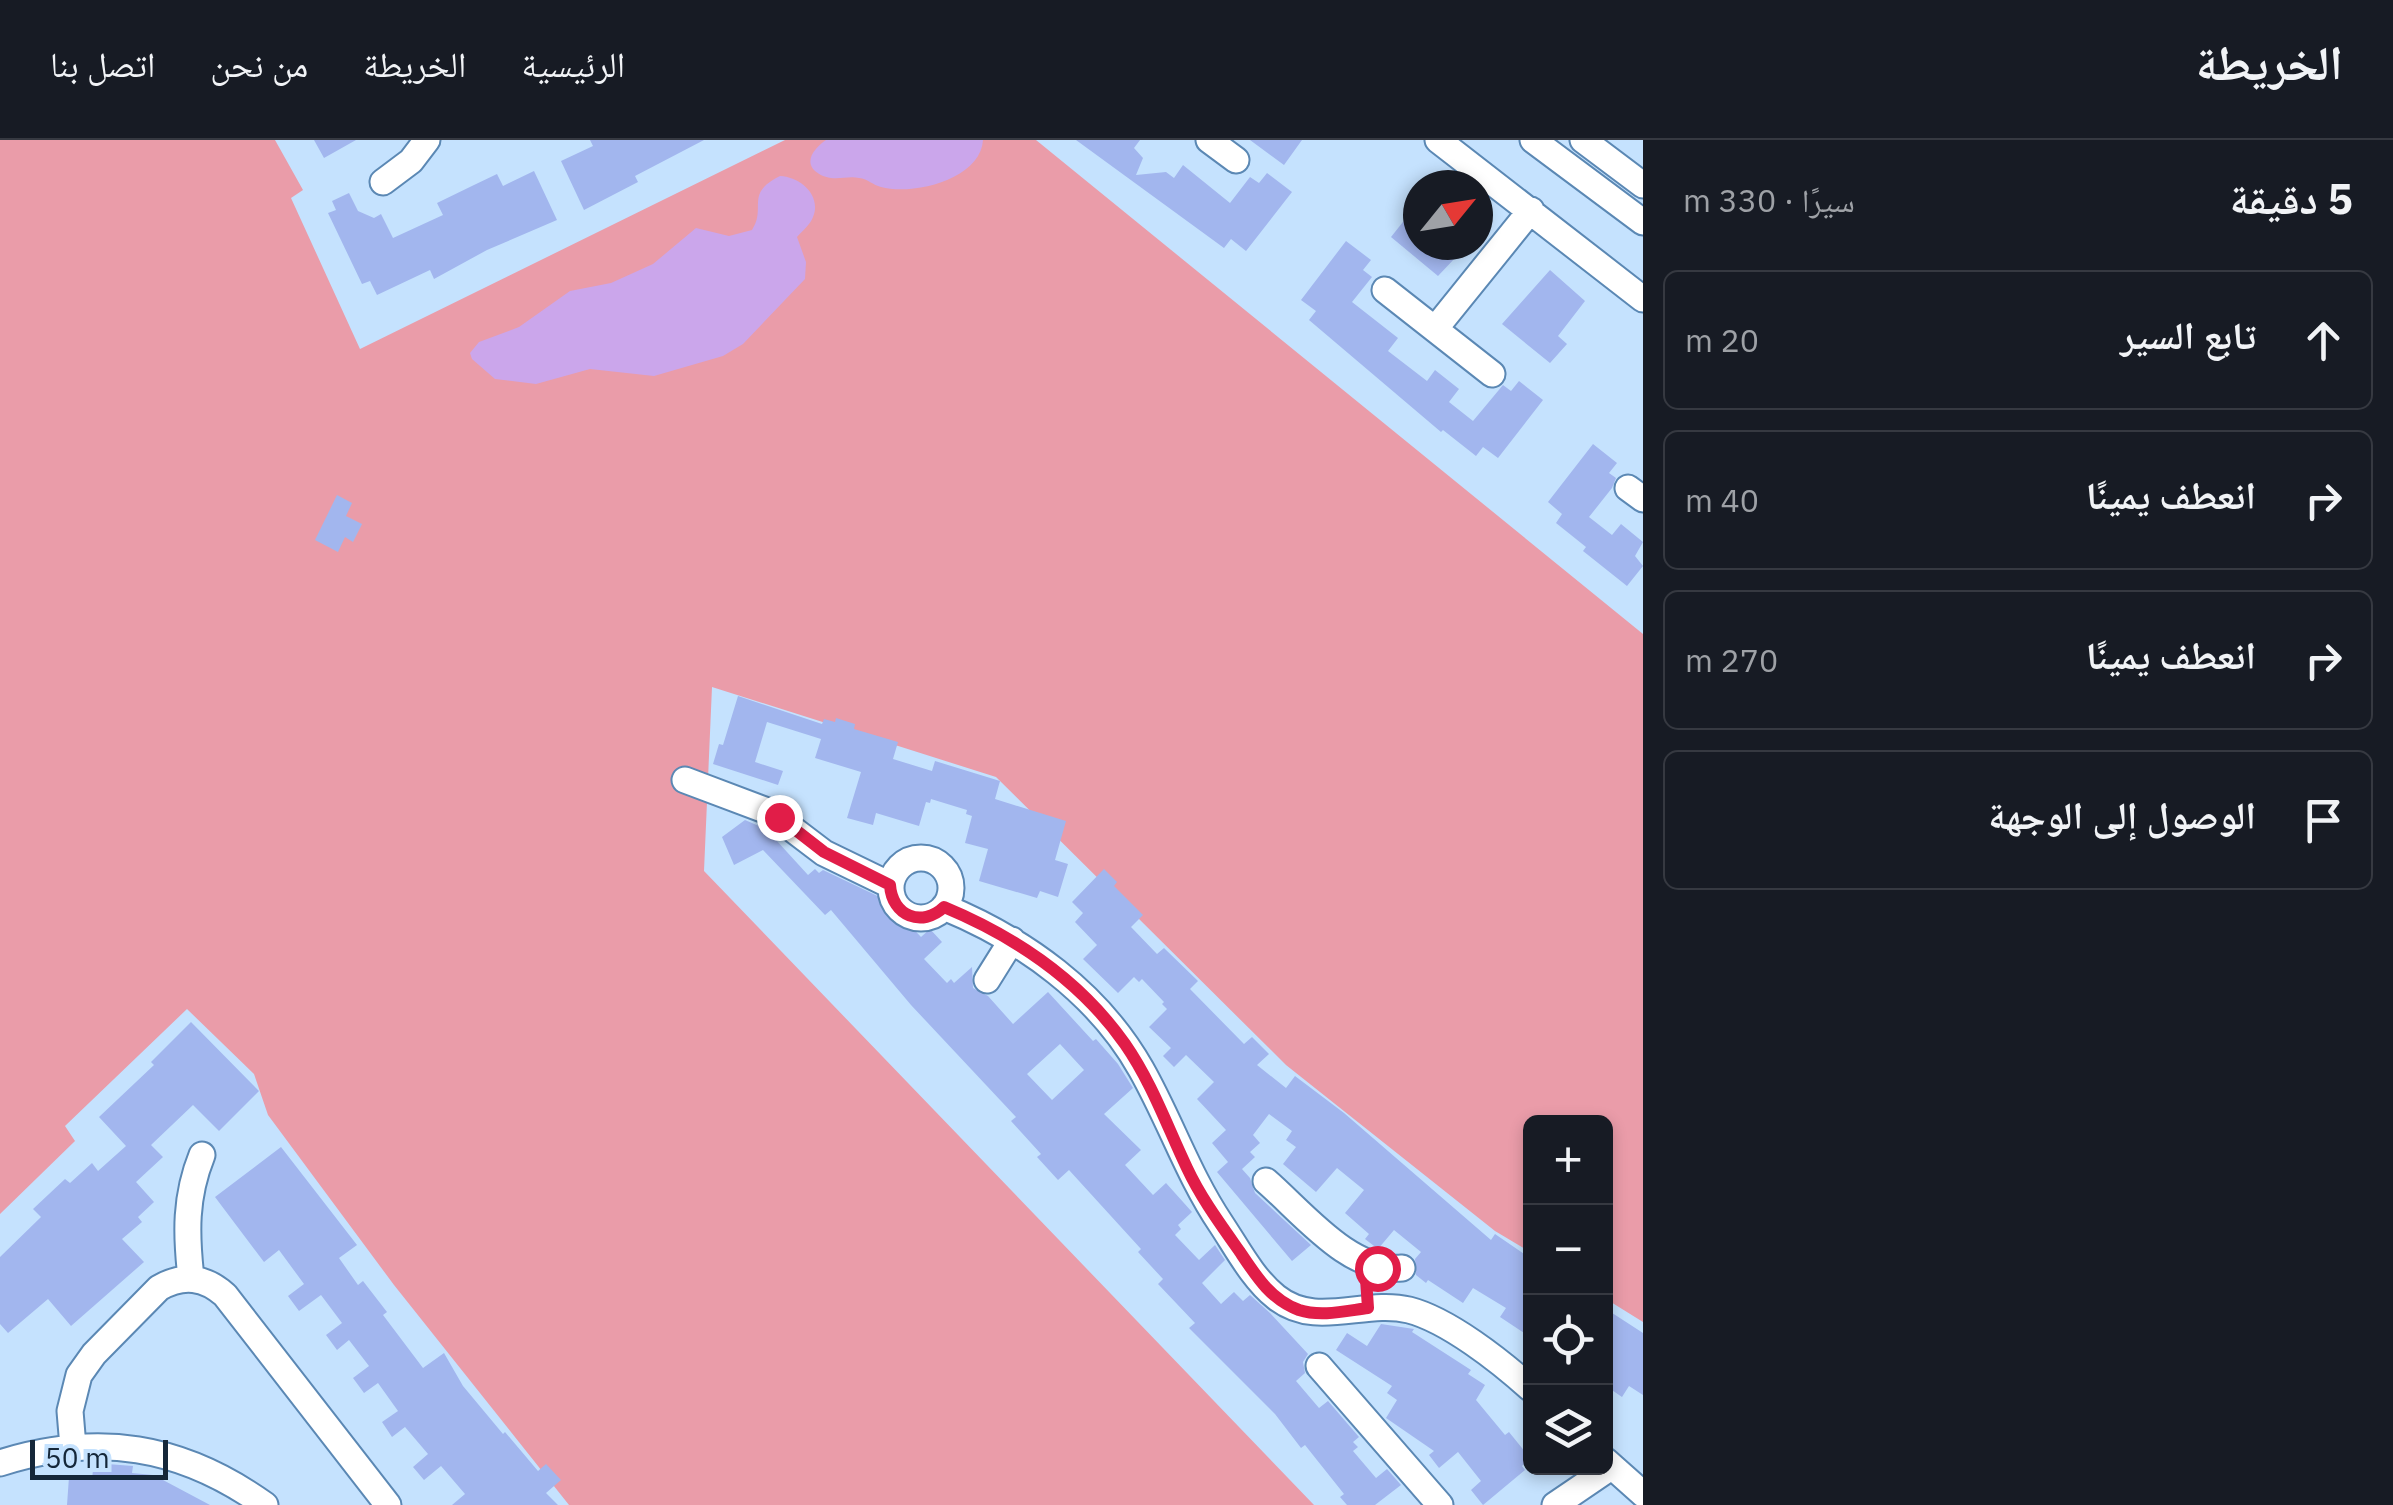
<!DOCTYPE html>
<html lang="ar">
<meta charset="utf-8">
<style>
body{margin:0;font-family:"IBM Plex Sans","Noto Naskh Arabic",sans-serif;background:#20242c;color:#f1f3f6;direction:rtl}
.controls{position:absolute;right:30px;bottom:30px;display:grid;overflow:hidden;border-radius:15px;box-shadow:0 5px 15px #0003}
.controls button{width:90px;height:90px;display:grid;place-items:center;padding:0;border:0;border-bottom:2px solid #363941;background:#171b24;color:#f1f3f6;font:50px sans-serif}
.compass{position:absolute;left:1403px;top:30px;width:90px;height:90px;border-radius:50%;background:#171b24;box-shadow:0 5px 15px #0003;rotate:60deg}
.scale{position:absolute;left:30px;bottom:25px;width:138px;box-sizing:border-box;padding-left:10px;border:5px solid #152739;border-top:0;font-size:28px;line-height:35px;white-space:nowrap;color:#152739;-webkit-text-stroke:8px #c5e2fe;paint-order:stroke}
.stop{position:absolute;width:30px;height:30px;margin:-22px;border:8px solid #e11d48;border-radius:50%;background:#fff}
.stop.end{background:#e11d48;border-color:#fff;box-shadow:0 2px 10px #0008}
.list{margin:0;padding:0;list-style:none}
h2{display:flex;justify-content:space-between;align-items:center;height:130px;margin:0;padding:0 40px;font-size:42px}
h2 small{font-size:32px;font-weight:400;color:#9ea1a6}
.list li{display:grid;grid-template-columns:65px 1fr auto;gap:30px;align-items:center;box-sizing:border-box;height:140px;margin:0 20px 20px;padding:0 20px;border:2px solid #363941;border-radius:15px}
.list b{display:block;font-size:38px;white-space:nowrap}
.list em{font-size:32px;font-style:normal;color:#9ea1a6}
.icon{flex:none;width:55px;height:55px;fill:none;stroke:currentColor;stroke-width:2;stroke-linecap:round;stroke-linejoin:round}
.map{position:relative;flex:none;width:1643px;height:1365px;overflow:hidden;direction:ltr}
header{display:flex;align-items:center;gap:60px;box-sizing:border-box;height:140px;padding:0 50px;background:#171b24;border-bottom:2px solid #363941}
header strong{font-size:48px}
nav{display:flex;gap:55px;margin-inline-start:auto;font-size:35px}
main{display:flex}
aside{flex:1;background:#171b24}
.map>svg:first-child{display:block}
.green{fill:#ea9ca9}
.water{fill:#cba6eb}
.building{fill:#a2b6ee;fill-rule:evenodd}
.lines{fill:none;stroke-linecap:round;stroke-linejoin:round}
.minor-casing{stroke:#5b88b4;stroke-width:29}
.minor{stroke:#fff;stroke-width:25}
.route{stroke:#e11d48;stroke-width:12}
</style>
<header>
<strong>الخريطة</strong>
<nav><a>الرئيسية</a><a>الخريطة</a><a>من نحن</a><a>اتصل بنا</a></nav>
</header>
<main>
<aside>
<h2>5 دقيقة<small>سيرًا · 330 m</small></h2>
<ul class="list">
<li><svg class="icon" aria-label="ahead" viewBox="0 0 24 24"><path d="M12 20V5M6 11l6-6 6 6"/></svg><div><b>تابع السير</b></div><em>20 m</em></li>
<li><svg class="icon" aria-label="right" viewBox="0 0 24 24"><path d="M7 20v-9h11M14 6l5 5-5 5"/></svg><div><b>انعطف يمينًا</b></div><em>40 m</em></li>
<li><svg class="icon" aria-label="right" viewBox="0 0 24 24"><path d="M7 20v-9h11M14 6l5 5-5 5"/></svg><div><b>انعطف يمينًا</b></div><em>270 m</em></li>
<li><svg class="icon" aria-label="arrive" viewBox="0 0 24 24"><path d="M6 21V4h12l-3 4 3 4H6"/></svg><div><b>الوصول إلى الوجهة</b></div></li>
</ul>
</aside>
<div class="map">
<svg width="1643" height="1365" viewBox="0 0 1643 1365">
<rect width="100%" height="100%" fill="#c5e2fe"/>
<!-- green -->
<path class="green" d="M0,0H275L303,50L291,58L360,209L785,0H1036L1643,494V1182L1606,1159V982H1530V1112L1495,1091L1286,925L996,637L712,547L704,731L1314,1365H569L394,1145L268,975L254,934L187,869L65,986L75,1001L0,1074Z"/>
<!-- water -->
<path class="water" d="M826,0H983C981,39 913,56 881,47C873,45 868,39 859,38C845,35 831,44 815,31C803,20 817,6 826,0Z
M780,36C800,37 822,55 813,77C810,85 802,91 797,97L806,122L805,139L743,204L723,216L654,236L590,229L536,244L495,239L472,219L470,213L479,202L519,187L570,151L611,143L653,124L696,88L729,96L752,90C767,67 744,54 780,36Z"/>
<!-- building -->
<path class="building" d="M314,0H356L324,18Z
M590,0H704L635,36L638,42L584,70L561,21L593,6Z
M1076,0H1140L1134,8L1143,18L1136,35L1166,32L1174,38L1183,25L1230,63L1250,37L1259,43L1267,33L1292,52L1246,111L1231,99L1224,108Z
M1250,0H1302L1284,25Z
M534,31L557,80L487,110L434,139L430,130L377,155L370,141L362,144L328,73L336,70L332,61L349,53L358,71L374,78L381,74L393,98L443,75L437,63L474,45L497,34L503,46Z
M1418,63V105H1442L1456,117L1438,136L1391,97Z
M1346,101L1371,120L1363,130L1372,137L1352,162L1398,198L1388,211L1427,241L1435,230L1459,249L1449,262L1473,281L1503,245L1511,251L1519,241L1543,260L1498,318L1483,307L1476,316L1443,290L1441,292L1309,180L1316,171L1301,160Z
M1550,130L1585,161L1558,196L1567,204L1550,223L1502,184Z
M1593,304L1617,323L1609,333L1616,338L1612,348L1589,377L1612,395L1621,384L1643,402L1635,416L1643,426L1627,446L1583,411L1586,407L1556,383L1562,374L1548,362Z
M337,355L352,363L346,376L362,384L353,402L345,397L338,412L315,400Z
M738,556L822,584L824,579L835,582L836,578L855,584L854,589L898,602L893,619L932,631L935,621L1000,641L995,659L1066,681L1055,720L1068,724L1058,757L1040,751L1037,758L979,741L988,709L965,703L972,676L966,674L967,670L931,659L930,663L926,662L919,686L876,673L873,685L847,678L861,632L815,618L821,599L767,582L755,622L783,631L778,645L713,624L719,604L723,605Z
M745,680L766,689L808,735L815,729L819,733L823,730L886,760L921,797L930,789L942,802L924,819L947,843L951,839L954,843L972,827L973,848L988,856L1013,884L1048,852L1093,901L1096,899L1118,924L1133,948L1104,974L1141,1010L1125,1025L1153,1055L1166,1043L1192,1072L1178,1085L1181,1089L1175,1095L1199,1120L1215,1105L1225,1120L1202,1143L1221,1164L1234,1152L1243,1161L1250,1155L1270,1173L1308,1214L1303,1222L1305,1233L1296,1241L1319,1268L1328,1261L1359,1297L1353,1302L1358,1307L1353,1311L1376,1338L1387,1329L1401,1345L1375,1365H1347L1340,1357L1344,1354L1305,1305L1301,1308L1275,1274L1189,1188L1195,1183L1158,1144L1163,1139L1138,1112L1141,1109L1069,1030L1058,1040L1037,1017L1041,1014L1011,981L1016,977L911,865L831,770L825,775L763,710L734,725L722,697ZM1060,904L1084,930L1052,960L1027,934Z
M1104,729L1117,742L1114,746L1143,775L1131,787L1157,814L1164,808L1198,841L1190,849L1244,904L1252,897L1269,914L1257,925L1286,948L1295,936L1344,973L1491,1100L1495,1094L1530,1118V1197L1500,1177L1506,1168L1473,1148L1463,1163L1428,1140L1426,1143L1416,1135L1415,1119L1421,1112L1394,1090L1378,1109L1365,1099L1369,1094L1345,1073L1364,1050L1337,1028L1316,1052L1283,1024L1296,1007L1286,1000L1292,991L1269,974L1253,995L1260,1003L1250,1012L1255,1017L1242,1029L1250,1038L1255,1053L1311,1105L1292,1121L1217,1032L1228,1022L1212,1003L1226,990L1197,959L1214,942L1186,915L1174,927L1163,916L1171,908L1149,887L1167,869L1162,864L1164,862L1142,839L1139,842L1134,837L1118,853L1083,819L1097,805L1075,782L1083,773L1072,762Z
M191,882L259,951L219,991L193,965L151,1005L163,1017L136,1042L154,1062L138,1077L142,1082L122,1099L144,1122L71,1186L48,1159L8,1193L0,1184V1117L41,1077L33,1069L65,1039L70,1043L92,1023L98,1031L126,1006L99,977L154,925L151,922Z
M281,1007L357,1105L339,1118L358,1145L363,1141L387,1172L383,1175L423,1228L444,1213L463,1246L503,1294L505,1292L538,1331L546,1324L561,1340L546,1353L558,1365H452L465,1354L441,1326L424,1340L413,1327L428,1314L405,1287L392,1297L382,1282L398,1271L378,1243L364,1253L353,1238L369,1226L349,1200L337,1210L326,1195L342,1183L321,1155L299,1171L288,1156L304,1144L279,1110L264,1122L215,1057Z
M1606,1169L1643,1193V1255L1629,1246L1622,1257L1606,1246Z
M1381,1184L1414,1189L1412,1192L1471,1230L1468,1234L1485,1245L1476,1260L1505,1295L1509,1292L1530,1318L1522,1326L1525,1330L1483,1365L1471,1350L1481,1341L1458,1312L1439,1328L1429,1315L1434,1311L1386,1278L1397,1260L1387,1253L1392,1246L1336,1210L1347,1193L1367,1206Z
M107,1324L133,1326L132,1333L163,1336V1340L210,1365H67L69,1337L92,1339L93,1330L106,1332Z"/>
<g class="lines">
<!-- minor casing -->
<g class="minor-casing">
<path id="minor" d="M1209,0L1236,20
M1438,0L1643,159
M1533,0L1643,82
M1583,0L1643,45
M383,42L411,21L427,0
M1385,150L1492,234
M1435,189L1531,70
M1628,348L1643,359
M685,640L770,672L824,713L890,745
M891 748a30 30 0 1 1 60 0a30 30 0 1 1-60 0Z
M944,767C1024,800 1098,853 1141,929C1170,980 1188,1035 1221,1084C1237,1108 1253,1139 1276,1157C1316,1189 1364,1159 1409,1170C1448,1180 1500,1221 1530,1248
M987,840L1012,800
M1266,1041C1303,1073 1350,1133 1402,1128
M191,1138C186,1094 185,1057 202,1015
M1319,1226L1440,1365
M73,1307L70,1271L79,1235L94,1214L159,1148C183,1134 205,1137 225,1155L388,1365
M1606,1321L1643,1354
M0,1323C98,1292 181,1305 265,1365
M1555,1365L1611,1327"/>
</g>
<!-- minor -->
<use href="#minor" class="minor"/>
</g>
<g class="lines">
<!-- route -->
<path class="route" d="M779,677L824,712L890,745C892,776 922,788 944,767C1016,797 1080,840 1125,904C1152,943 1167,986 1187,1028C1201,1058 1221,1085 1240,1112C1256,1136 1271,1160 1299,1170C1321,1177 1345,1171 1368,1168L1365,1124L1377,1128"/>
</g>
</svg>
<div class="controls">
<button>+</button>
<button>−</button>
<button><svg class="icon" aria-label="locate" viewBox="0 0 24 24"><circle cx="12" cy="12" r="6"/><path d="M12 2v4M12 18v4M2 12h4M18 12h4"/></svg></button>
<button><svg class="icon" aria-label="layers" viewBox="0 0 24 24"><path d="M12 4l9 5-9 5-9-5zM3 14l9 5 9-5"/></svg></button>
</div>
<svg class="compass" viewBox="-18 -18 36 36"><path d="M0-13l5 13h-10z" fill="#e53935"/><path d="M0 13l5-13h-10z" fill="#9ea1a6"/></svg>
<div class="scale">50 m</div>
<div class="stop" style="left:1377px;top:1128px"></div>
<div class="stop end" style="left:779px;top:677px"></div>
</div>
</main>
